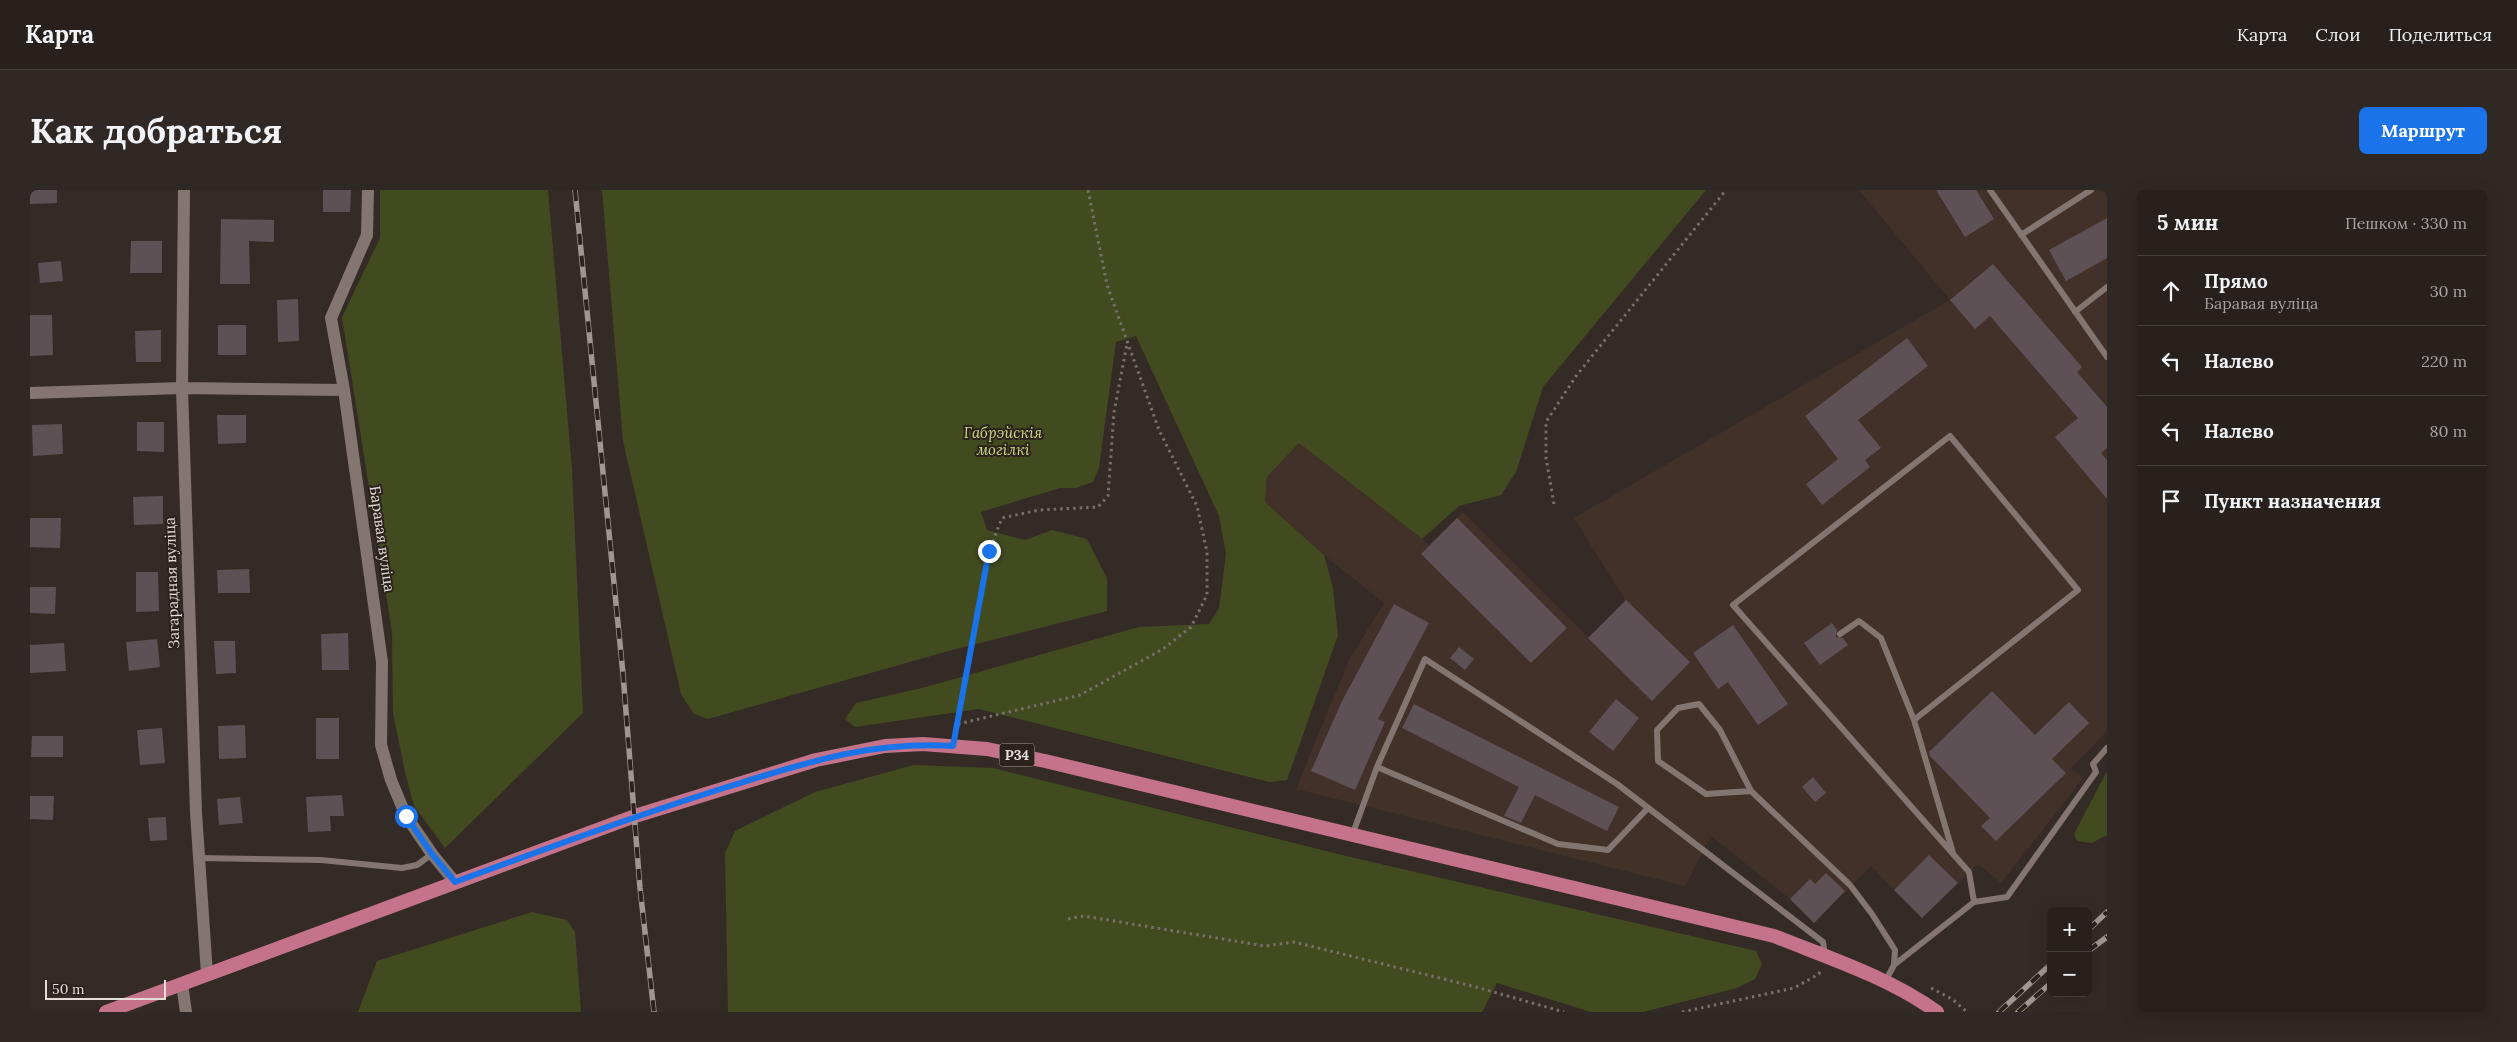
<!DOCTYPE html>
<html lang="ru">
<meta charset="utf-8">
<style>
body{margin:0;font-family:Lora,serif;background:#302825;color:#f1f3f6}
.controls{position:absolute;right:15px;bottom:15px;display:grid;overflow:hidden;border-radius:8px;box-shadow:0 5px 20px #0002}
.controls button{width:45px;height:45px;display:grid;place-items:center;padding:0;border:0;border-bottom:1px solid #443e3b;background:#28201c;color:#f1f3f6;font:25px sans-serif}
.scale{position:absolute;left:15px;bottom:12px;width:121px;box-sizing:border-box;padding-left:5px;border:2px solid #e4ddd9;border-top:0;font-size:14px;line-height:18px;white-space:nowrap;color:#e4ddd9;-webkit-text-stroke:4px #2b221c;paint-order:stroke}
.stop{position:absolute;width:15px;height:15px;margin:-11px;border:4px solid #1a73e8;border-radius:50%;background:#fff}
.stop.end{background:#1a73e8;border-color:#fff;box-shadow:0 1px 5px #0008}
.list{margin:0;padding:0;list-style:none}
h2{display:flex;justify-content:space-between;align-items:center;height:65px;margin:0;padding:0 20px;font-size:21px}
h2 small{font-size:16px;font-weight:400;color:#a5a3a3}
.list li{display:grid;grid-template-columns:32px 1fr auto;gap:15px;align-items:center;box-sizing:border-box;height:70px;padding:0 20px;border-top:1px solid #443e3b}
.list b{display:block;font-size:19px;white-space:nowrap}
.list p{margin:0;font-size:16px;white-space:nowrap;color:#a5a3a3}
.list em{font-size:16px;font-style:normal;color:#a5a3a3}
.icon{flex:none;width:28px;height:28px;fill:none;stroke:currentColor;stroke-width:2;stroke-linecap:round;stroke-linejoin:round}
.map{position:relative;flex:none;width:2077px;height:822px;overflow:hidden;border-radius:8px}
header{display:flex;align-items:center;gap:30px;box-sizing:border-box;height:70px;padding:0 25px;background:#28201c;border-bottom:1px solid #443e3b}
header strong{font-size:24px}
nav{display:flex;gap:28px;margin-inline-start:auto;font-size:18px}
.intro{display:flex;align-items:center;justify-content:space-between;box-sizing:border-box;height:120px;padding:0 30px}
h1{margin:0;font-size:35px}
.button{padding:12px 22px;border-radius:8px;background:#1a73e8;color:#fff;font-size:18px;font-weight:700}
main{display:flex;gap:30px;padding:0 30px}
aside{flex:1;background:#28201c;border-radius:8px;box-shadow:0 5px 20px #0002}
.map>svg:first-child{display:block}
.built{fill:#413128}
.green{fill:#424a1f}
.building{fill:#5e5155}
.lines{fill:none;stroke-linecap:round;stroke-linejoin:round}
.path{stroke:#786f6a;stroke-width:3;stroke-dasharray:2.5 4;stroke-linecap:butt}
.service{stroke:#837670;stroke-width:6}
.minor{stroke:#837670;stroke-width:12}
.primary{stroke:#c4738a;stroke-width:14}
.rail-casing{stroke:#9f9793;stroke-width:5.5}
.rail{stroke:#2b221c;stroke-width:4;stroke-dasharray:11;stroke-linecap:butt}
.route{stroke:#1a73e8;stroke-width:6}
.labels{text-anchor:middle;stroke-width:4;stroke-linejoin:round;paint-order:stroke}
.shield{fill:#2b221c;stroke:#aca5a0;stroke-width:1}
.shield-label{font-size:14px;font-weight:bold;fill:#e4ddd9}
.park-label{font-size:15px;font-style:italic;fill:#ccdd87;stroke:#2b221c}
.street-label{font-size:15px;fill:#e4ddd9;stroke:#2b221c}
</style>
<header>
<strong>Карта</strong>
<nav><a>Карта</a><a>Слои</a><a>Поделиться</a></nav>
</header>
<div class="intro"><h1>Как добраться</h1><a class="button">Маршрут</a></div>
<main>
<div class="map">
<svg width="2077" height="822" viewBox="0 0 2077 822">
<rect width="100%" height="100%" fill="#352b26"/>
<!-- built -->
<path class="built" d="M1829,0H2077V541L2040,579L2054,587L1971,693L1948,674L1892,728L1841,676L1784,733L1760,709L1681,646L1655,696L1266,599L1319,470L1354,413L1294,365L1235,312L1237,287L1269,253L1399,355L1433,322L1559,448L1595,410L1544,328L1920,110Z"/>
<!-- green -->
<path class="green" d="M350,0H518L542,279L553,523L415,658L384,616L375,582L363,523L362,442L312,127L350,48Z
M572,0H1676L1513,197L1486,282L1471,305L1429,316L1392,349L1269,253L1237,287L1235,312L1294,365L1303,398L1308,445L1257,590L1239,592L949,519L825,537L815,529L826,513L892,498L1109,437L1179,434L1189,418L1196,364L1189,326L1106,146L1086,152L1069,277L1063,292L1046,298H1030L951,322L957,340L995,350L1022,340L1057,349L1077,388V421L922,460L678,529L664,524L651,504L593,251Z
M884,575L963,578L1312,665L1726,761L1732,774L1725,789L1707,798L1613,822H1561L1467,793L1452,822H698L695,663L705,641L785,602Z
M2077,581V645L2062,653L2047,651L2044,644Z
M502,722L537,730L545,742L551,822H328L347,771Z"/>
<!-- building -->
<path class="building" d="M0,0H27V13L0,14Z
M293,0H321L320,22H293Z
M1906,0H1946L1964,29L1935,47Z
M2077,28V68L2036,91L2019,60Z
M191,29L244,30V52L219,51L220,94H190Z
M101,51H132V83H100Z
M31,71L33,91L10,93L8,73Z
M1963,74L2052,177L2047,182L2077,217V258L2071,263L2077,270V309L2025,247L2048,228L1960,126L1945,139L1920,110Z
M268,109L269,151L248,152L247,110Z
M0,125H22L23,165L0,166Z
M188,135H216V165H188Z
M131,140V172H106L105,141Z
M1877,148L1898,176L1828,230L1851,258L1835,270L1840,277L1792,315L1776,294L1808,269L1775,226Z
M187,225H216V253L188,254Z
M107,232H134V262L107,261Z
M32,234L33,264L3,266L2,235Z
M133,306V334L104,335L103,307Z
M0,328H31L30,358L0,357Z
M1427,328L1537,438L1501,473L1391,364Z
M219,379L220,403H188L187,380Z
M106,382H128L129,421L106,422Z
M0,397H26L25,424L0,423Z
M1596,410L1660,472L1622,511L1558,448Z
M1364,414L1399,433L1348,529L1355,532L1325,600L1281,581L1312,511Z
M1802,433L1807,440L1806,447L1813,448L1818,455L1790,475L1774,453Z
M1703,435L1758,514L1728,535L1698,492L1688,499L1663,463Z
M318,443L319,480H292L291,444Z
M127,449L130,477L99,481L96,452Z
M184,451H205L206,483L186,484Z
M34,453L36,481L0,483V455Z
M1429,457L1444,469L1435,480L1420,468Z
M1962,501L2005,545L2039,512L2059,533L2022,569L2036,583L1966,651L1951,636L1960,628L1900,566L1899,562Z
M1586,509L1609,528L1583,561L1559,542Z
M1384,514L1589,617L1577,641L1505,605L1491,633L1474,626L1489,597L1372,538Z
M286,528H309V569H286Z
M215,535L216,568L189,569L188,536Z
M132,538L135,573L110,575L107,540Z
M2,546H33V567H1Z
M1783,587L1796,603L1785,612L1772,597Z
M312,605L314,626H300L301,641L278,642L276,607Z
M0,606H24L23,630L0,629Z
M210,607L213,633L189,635L187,609Z
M136,627L137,650L120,651L118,628Z
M1899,665L1928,693L1892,728L1864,700Z
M1796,683L1815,701L1784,733L1760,709L1780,689L1785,694Z"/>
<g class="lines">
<!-- path -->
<path class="path" d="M1524,314L1516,268V232L1546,186L1696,0
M928,534L1050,505L1133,459L1161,437L1177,405V362L1167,316L1129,240L1077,95L1058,0
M926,543L959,361L972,328L1009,320L1068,317L1078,306L1084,222L1097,154
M1038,729L1054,726L1235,756L1264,752L1446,797L1534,822
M1901,798L1922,809L1937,822
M1652,822L1764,798L1789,784L1791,778"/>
<!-- service -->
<path class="service" d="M1960,0L2077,167
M1991,45L2061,0
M2045,122L2077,97
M1810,444L1829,431L1851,448L1884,530
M1721,601L1676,604L1628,571L1627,540L1648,518L1669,514L1690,540L1721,601L1820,695L1842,724L1865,760L1864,775L1855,792
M1618,618L1578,660L1528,654L1347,577L1395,469L1587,594L1793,752L1795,765
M1323,643L1347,577
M169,668L291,670L372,678L387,675L402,664
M1944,712L1977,707L2066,582L2063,574L2077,558
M1864,775L1944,712L1939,682L1703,415L1920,246L2048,400L1884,530L1923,663"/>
<!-- minor -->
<path class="minor" d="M154,0L152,198L166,623L177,784
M338,0L337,45L301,128L314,200L352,472L351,555L361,590L376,626L402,664L425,692
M0,203L152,198L314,200
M152,794L156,822"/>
<!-- primary -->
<path class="primary" d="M76,822L605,626L786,570L855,556L893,554L957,559L1015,571L1744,746C1799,768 1858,787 1907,822"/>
<!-- rail casing -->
<g class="rail-casing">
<path id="rail" d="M545,0L593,484L610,698L624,822
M2058,740L2077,722
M2058,761L2077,747
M1969,822L2021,774
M1988,822L2021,793"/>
</g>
<!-- rail -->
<use href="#rail" class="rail"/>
</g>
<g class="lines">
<!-- route -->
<path class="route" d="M376,626L402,664L425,692C515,659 605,626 697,597C775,573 839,551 923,556L959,361"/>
</g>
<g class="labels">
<!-- shield labels -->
<rect class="shield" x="969.5" y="553.5" width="35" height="23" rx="4"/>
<g class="shield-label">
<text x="987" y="570">Р34</text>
</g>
<!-- park labels -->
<g class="park-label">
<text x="973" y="248">Габрэйскія<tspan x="973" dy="17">могілкі</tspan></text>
</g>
<!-- street labels -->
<g class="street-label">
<text transform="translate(352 349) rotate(82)" y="5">Баравая вуліца</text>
<text transform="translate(142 393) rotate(-92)" y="5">Загарадная вуліца</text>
</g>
</g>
</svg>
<div class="controls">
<button>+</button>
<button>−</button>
</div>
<div class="scale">50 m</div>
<div class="stop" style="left:376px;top:626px"></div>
<div class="stop end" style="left:959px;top:361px"></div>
</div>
<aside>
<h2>5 мин<small>Пешком · 330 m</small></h2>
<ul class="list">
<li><svg class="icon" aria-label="ahead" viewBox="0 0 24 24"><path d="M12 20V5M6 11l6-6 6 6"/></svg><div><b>Прямо</b><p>Баравая вуліца</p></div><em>30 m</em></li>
<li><svg class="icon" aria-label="left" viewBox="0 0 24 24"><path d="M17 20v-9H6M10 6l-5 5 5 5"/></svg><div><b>Налево</b></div><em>220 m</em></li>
<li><svg class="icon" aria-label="left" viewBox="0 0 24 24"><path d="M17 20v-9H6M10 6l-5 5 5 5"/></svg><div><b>Налево</b></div><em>80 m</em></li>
<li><svg class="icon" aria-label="arrive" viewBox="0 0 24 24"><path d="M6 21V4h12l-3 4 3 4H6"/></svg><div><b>Пункт назначения</b></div></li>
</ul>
</aside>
</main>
